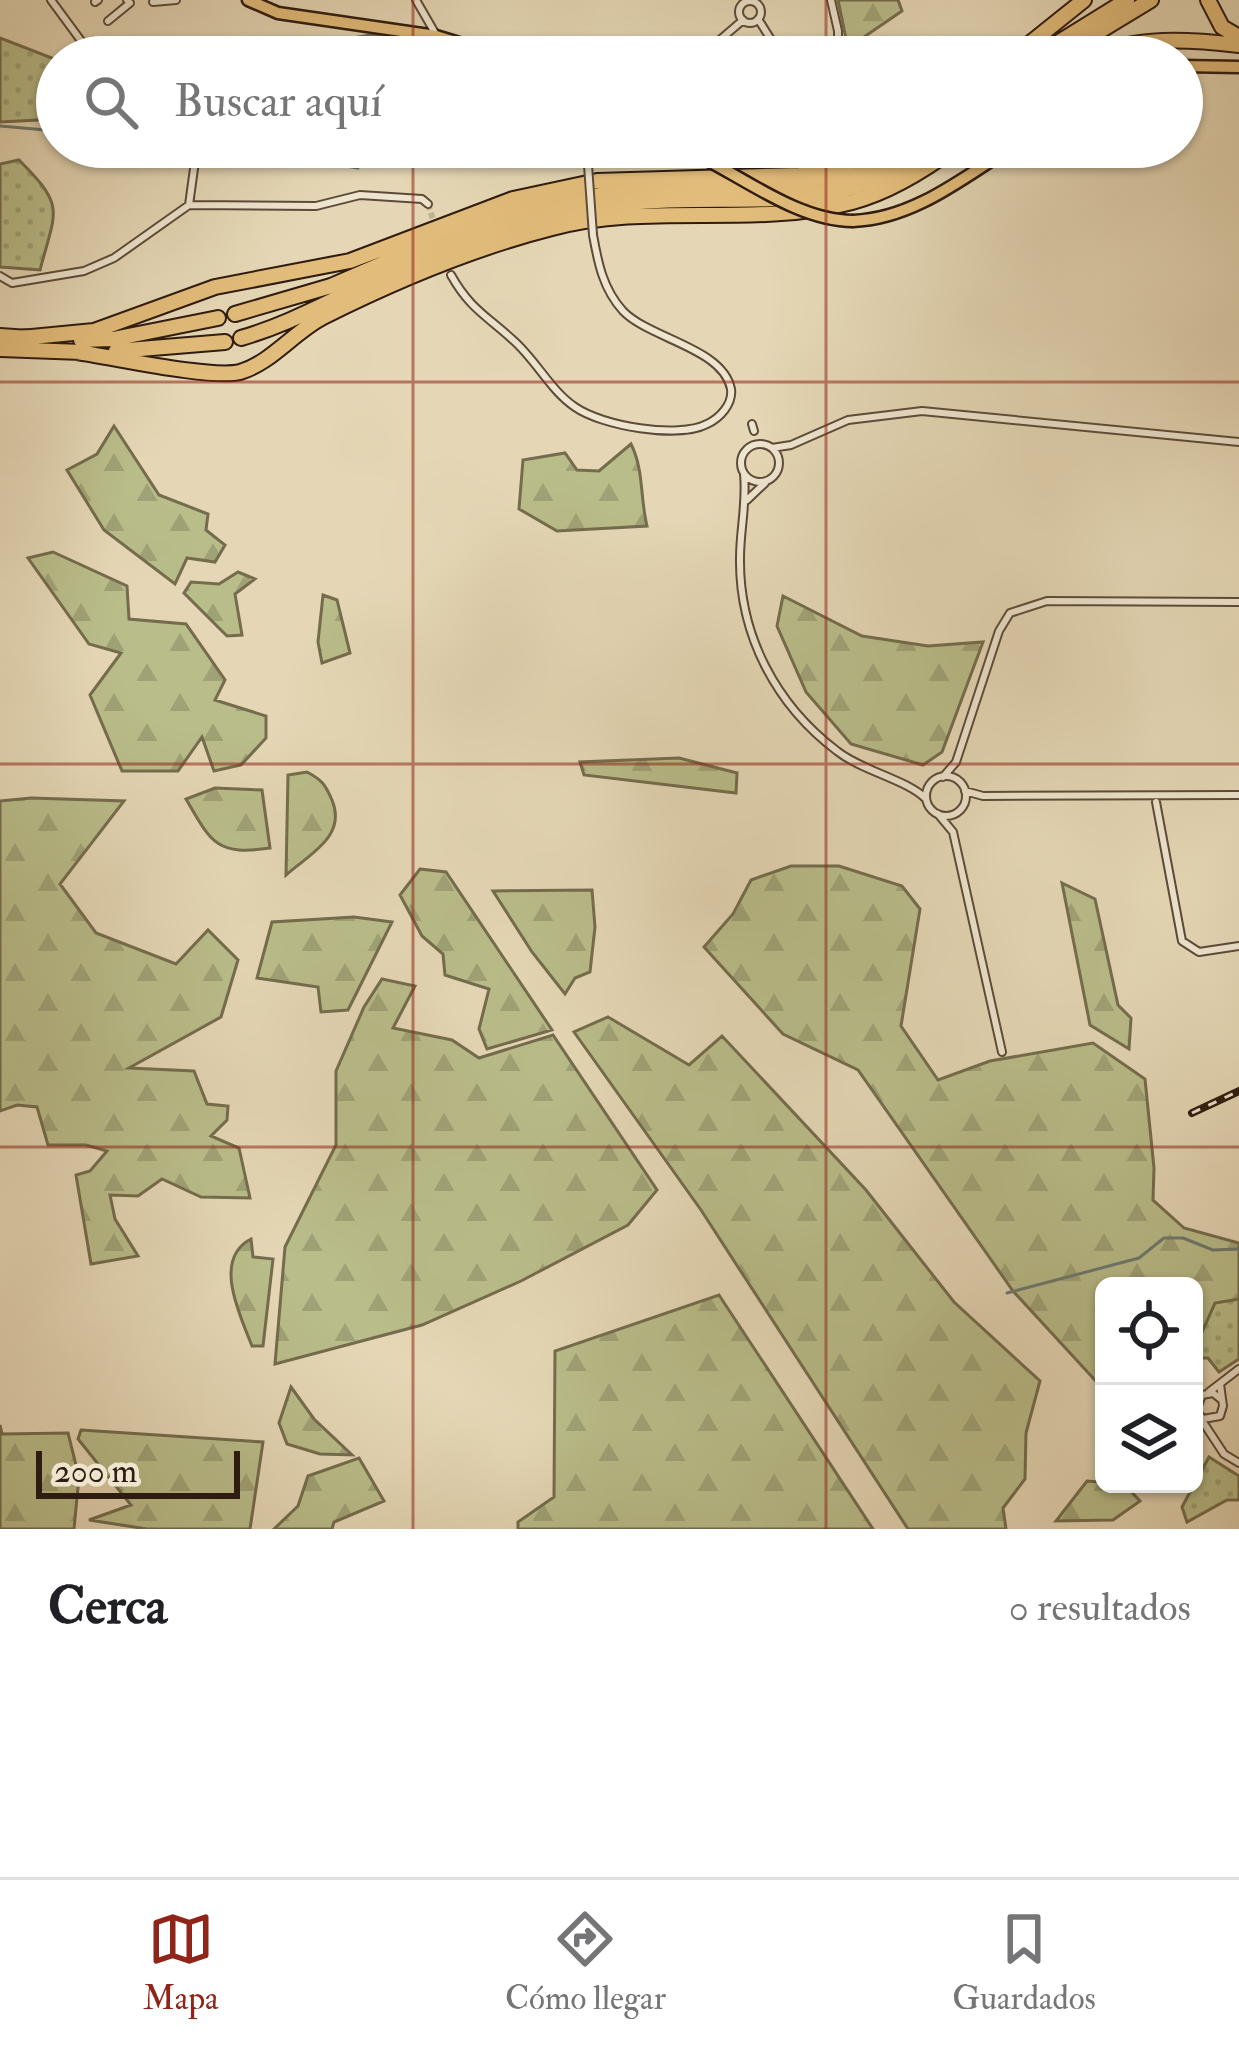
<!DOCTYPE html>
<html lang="es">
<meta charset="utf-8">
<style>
body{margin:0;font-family:"IM FELL Double Pica",serif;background:#f6f6f6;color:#202124}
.controls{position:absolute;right:36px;bottom:36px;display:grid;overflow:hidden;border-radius:18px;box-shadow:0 3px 9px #0004}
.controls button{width:108px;height:108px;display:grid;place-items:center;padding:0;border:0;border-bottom:3px solid #e0e0e0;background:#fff;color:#202124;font:60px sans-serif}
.scale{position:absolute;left:36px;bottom:30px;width:204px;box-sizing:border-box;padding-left:12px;border:6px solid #2f1c10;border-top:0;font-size:33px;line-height:42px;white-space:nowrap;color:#2f1c10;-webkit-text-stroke:9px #eee5cf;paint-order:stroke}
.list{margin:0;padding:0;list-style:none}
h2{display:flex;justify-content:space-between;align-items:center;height:156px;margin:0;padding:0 48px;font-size:51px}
h2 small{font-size:39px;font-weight:400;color:#757577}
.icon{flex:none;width:66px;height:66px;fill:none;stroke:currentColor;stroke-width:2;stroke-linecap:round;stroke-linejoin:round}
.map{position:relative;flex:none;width:1239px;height:1529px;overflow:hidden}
.search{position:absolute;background:#fff;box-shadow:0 3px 9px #0004;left:36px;right:36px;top:36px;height:132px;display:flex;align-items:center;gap:30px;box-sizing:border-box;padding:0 42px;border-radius:66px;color:#757577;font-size:45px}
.sheet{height:348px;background:#fff}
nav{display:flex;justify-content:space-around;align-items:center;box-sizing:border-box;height:168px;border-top:3px solid #e0e0e0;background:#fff;font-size:33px;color:#757577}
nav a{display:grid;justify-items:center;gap:6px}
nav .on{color:#8f2418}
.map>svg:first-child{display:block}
.grass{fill:url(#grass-dots);stroke:#746c4d;stroke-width:3}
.forest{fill:url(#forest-firs);stroke:#746c4d;stroke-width:3}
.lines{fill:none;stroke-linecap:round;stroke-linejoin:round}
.stream{stroke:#6d7a70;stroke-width:3}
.street-tunnel{stroke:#c1b294;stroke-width:6;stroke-dasharray:6 3;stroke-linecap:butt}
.street-casing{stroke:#5c4b39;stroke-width:10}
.primary-casing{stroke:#2f1c10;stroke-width:15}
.highway-casing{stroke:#2f1c10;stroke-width:18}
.street{stroke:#eee5cf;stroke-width:6}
.primary{stroke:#e2bc7a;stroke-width:10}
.highway{stroke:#e2bc7a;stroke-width:14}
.rail-casing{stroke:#2f1c10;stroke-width:8}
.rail{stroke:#eee5cf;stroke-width:3;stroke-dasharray:9;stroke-linecap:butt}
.street-bridge-casing{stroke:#5c4b39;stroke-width:10;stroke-linecap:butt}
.primary-bridge-casing{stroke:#2f1c10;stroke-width:15;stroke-linecap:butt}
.street-bridge{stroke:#eee5cf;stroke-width:6}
.primary-bridge{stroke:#e2bc7a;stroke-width:10}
.grid{fill:none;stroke:#8f2418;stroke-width:3;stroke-opacity:0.55}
</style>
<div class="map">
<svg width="1239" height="1529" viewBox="0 0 1239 1529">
<defs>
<pattern id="grass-dots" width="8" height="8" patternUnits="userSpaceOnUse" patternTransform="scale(3)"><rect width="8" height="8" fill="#b9bd8a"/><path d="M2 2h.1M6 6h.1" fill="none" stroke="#9fa276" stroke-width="1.8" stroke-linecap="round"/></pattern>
<pattern id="forest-firs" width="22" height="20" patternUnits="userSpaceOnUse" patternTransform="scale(3)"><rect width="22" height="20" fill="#b9bd8a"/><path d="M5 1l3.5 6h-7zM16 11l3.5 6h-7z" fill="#9fa276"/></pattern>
</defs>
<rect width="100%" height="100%" fill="#e5d7b5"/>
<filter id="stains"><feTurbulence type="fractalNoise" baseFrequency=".00167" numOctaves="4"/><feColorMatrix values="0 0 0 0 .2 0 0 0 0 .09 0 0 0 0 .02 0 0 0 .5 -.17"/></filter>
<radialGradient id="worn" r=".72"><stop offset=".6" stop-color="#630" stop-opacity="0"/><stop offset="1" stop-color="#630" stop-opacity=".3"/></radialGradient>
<!-- grass -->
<path class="grass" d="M0,38L57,60V119L0,122Z
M19,160C66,207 56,209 40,270L0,267V164Z
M1239,1299V1359L1219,1372L1208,1358H1194V1350L1215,1302Z
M1209,1457L1239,1476V1500H1227L1187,1522L1182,1507Z"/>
<!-- forest -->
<path class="forest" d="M838,0H898L902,11L848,48Z
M370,35L427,44L434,57H343L340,40Z
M114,426L159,495L208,514L206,530L225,545L215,562L187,558L175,584L104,530L67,470L97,454Z
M631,444C644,470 640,498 647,526L557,531L519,509L523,460L565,453L577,470L599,471Z
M53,552L127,586L129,619L186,624L225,680L215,700L266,716V738L241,765L214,771L202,737L178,771H122L90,695L121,653L89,644L28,558Z
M238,572L255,579L235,594L242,635L227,636L184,593L191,582L219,584Z
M323,595L337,600L350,653L322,663L318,642Z
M783,596L862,636L928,646L983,642L942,752L923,765L851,744L806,692L777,626Z
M679,758L737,773L736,793L584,775L580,762Z
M307,772C322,780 325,784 332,800C347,836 310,854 286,875L288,775Z
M215,788L262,790L270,848C216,856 211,842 186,799Z
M31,798L124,801L60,884L96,933L176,964L208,930L238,960L221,1017L129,1068L194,1071L207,1104L228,1106L227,1120L211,1136L239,1148L250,1198L201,1197L162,1179L138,1196L110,1195L115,1219L138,1256L91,1264L76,1175L90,1171L107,1151L86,1145H48L37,1107L17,1105L0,1111V801Z
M791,866H839L902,886L920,909L901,1026L938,1080L990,1061L1093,1043L1145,1079L1154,1168L1153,1200L1184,1228L1239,1243V1299L1215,1303L1194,1350V1286H1104V1390L1013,1291L858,1070L783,1034L704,947L733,914L751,880Z
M420,869L446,872L552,1030L487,1049L479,1029L489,989L445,975L443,954L422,936L400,895Z
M1062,883L1095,899L1118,1005L1131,1018L1129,1049L1090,1025Z
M592,890L595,927L590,972L575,978L565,994L532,952L493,891Z
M354,917L392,922L348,1010L321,1012L318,987L257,978L272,922Z
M382,979L415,986L393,1028L452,1040L479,1058L553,1035L657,1190L628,1225L521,1281L422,1325L275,1364L285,1247L336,1145V1071L364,1007Z
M608,1017L689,1065L722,1036L866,1190L954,1302L1040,1381L1026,1433L1025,1479L1003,1508L1006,1529H908L701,1210L574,1032Z
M251,1239L253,1257L273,1259L263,1346H252C240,1315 212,1259 251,1239Z
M719,1295L873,1529H518V1522L554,1497L555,1351Z
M291,1387L314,1419L352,1455L320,1454L287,1444L279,1423Z
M0,1425L2,1434L68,1433L79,1477L74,1529H0Z
M81,1430L263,1442L250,1529H147L89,1520L131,1505L78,1439Z
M359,1458L384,1501L334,1522L332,1529H274L298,1506L308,1476Z
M1087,1481L1124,1484L1140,1501L1113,1520L1056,1521Z"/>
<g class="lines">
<!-- stream -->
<path class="stream" d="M0,126L57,131
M200,151L211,155H278L358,168
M1007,1293L1139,1258L1164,1238H1183L1213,1250L1239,1249"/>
<!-- street-tunnel -->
<path class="street-tunnel" d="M428,204L436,229"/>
<!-- street casing -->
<g class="street-casing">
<path id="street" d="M51,0L93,57
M416,0L435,33
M831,0L838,31V57
M739 12a11 11 0 1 1 22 0a11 11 0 1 1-22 0Z
M95,2L98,0
M153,2L176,0
M758,19L782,57
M108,21L130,3L127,0
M158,44L185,57
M700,57L743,20
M587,147L588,165
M727,147L756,159L831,147
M189,205L196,154L191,147
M451,275C470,309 487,316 513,340C536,360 550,390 575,407C602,426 678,439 707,424C720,418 733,404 731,389C723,348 650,339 623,311C603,289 598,263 593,235
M0,276L12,283L84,271L114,258L189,205L316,206L360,195L422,199L428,204
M752,424L754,431
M741 463a19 19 0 1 1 38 0a19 19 0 1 1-38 0Z
M772,448L791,445L848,420L922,411L1239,442
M744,474C747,503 740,529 740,558C739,635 776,705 837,751C862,771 908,780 926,799
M747,500L765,483
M926 796a20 20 0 1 1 40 0a20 20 0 1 1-40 0Z
M943,777L956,762L999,631L1010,613L1047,601L1239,602
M965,791L983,796L1239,795
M1156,802L1182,941L1199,952L1239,946
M938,814L953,832L1002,1052
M1220,1384L1223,1406L1220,1416L1203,1419L1196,1411L1202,1395L1213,1393L1222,1400
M1209,1392L1239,1369
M1201,1419L1224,1454L1239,1463"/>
</g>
<!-- primary casing -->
<g class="primary-casing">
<path id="primary" d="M248,0L278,13L436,36L505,57
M1182,66L1239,67
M682,147L707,160
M853,221C913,219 963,178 1012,147"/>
</g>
<!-- highway casing -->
<g class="highway-casing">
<path id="highway" d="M1208,0L1222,27L1239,37
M1013,57L1084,0
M1035,57L1127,0
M1057,57L1151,0
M1087,57C1138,36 1186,39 1239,45
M235,314L331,286L465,228L529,208L606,194L804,186L866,173L916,147
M0,336L29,338
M21,338L94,331L215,287L350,261L513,199L597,181L800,175L833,169L892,147
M241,338C283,326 320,306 359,288C446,248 532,211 628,203C747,192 830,220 938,147
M81,340L113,339L218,318
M0,349L82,352
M116,351L225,342
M77,352C113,357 210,379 240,372C271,363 294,332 323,317C397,280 473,248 552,228C651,202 754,228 852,202C890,192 925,170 956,147"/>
</g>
<!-- street -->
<use href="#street" class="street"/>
<!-- primary -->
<use href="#primary" class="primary"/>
<!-- highway -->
<use href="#highway" class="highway"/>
<!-- rail casing -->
<g class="rail-casing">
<path id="rail" d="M1192,1113L1239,1091"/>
</g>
<!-- rail -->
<use href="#rail" class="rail"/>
<!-- street-bridge casing -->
<g class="street-bridge-casing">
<path id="street-bridge" d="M588,165L593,235"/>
</g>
<!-- primary-bridge casing -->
<g class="primary-bridge-casing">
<path id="primary-bridge" d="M707,160C751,183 802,221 853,221"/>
</g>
<!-- street-bridge -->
<use href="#street-bridge" class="street-bridge"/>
<!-- primary-bridge -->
<use href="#primary-bridge" class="primary-bridge"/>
</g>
<!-- grid -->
<path class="grid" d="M413,0V57M826,0V57M413,147V1529M826,147V1529M0,382H1239M0,764H1239M0,1147H1239"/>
<rect width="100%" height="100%" filter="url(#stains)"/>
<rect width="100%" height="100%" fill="url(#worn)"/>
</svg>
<div class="controls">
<button><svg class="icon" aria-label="locate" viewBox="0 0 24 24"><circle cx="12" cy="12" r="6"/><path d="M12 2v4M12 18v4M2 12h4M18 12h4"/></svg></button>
<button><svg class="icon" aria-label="layers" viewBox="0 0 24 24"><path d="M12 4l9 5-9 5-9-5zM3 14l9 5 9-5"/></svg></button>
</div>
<div class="scale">200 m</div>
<div class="search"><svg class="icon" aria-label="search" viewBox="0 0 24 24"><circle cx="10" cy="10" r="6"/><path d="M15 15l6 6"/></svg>Buscar aquí</div>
</div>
<section class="sheet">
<h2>Cerca<small>0 resultados</small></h2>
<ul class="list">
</ul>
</section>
<nav>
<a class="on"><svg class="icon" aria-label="map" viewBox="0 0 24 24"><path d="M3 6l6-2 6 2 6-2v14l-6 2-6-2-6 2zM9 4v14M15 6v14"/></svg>Mapa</a>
<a><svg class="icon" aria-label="directions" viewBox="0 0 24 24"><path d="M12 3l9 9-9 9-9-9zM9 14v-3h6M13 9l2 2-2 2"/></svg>Cómo llegar</a>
<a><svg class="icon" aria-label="saved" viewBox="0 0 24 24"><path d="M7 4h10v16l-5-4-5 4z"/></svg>Guardados</a>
</nav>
